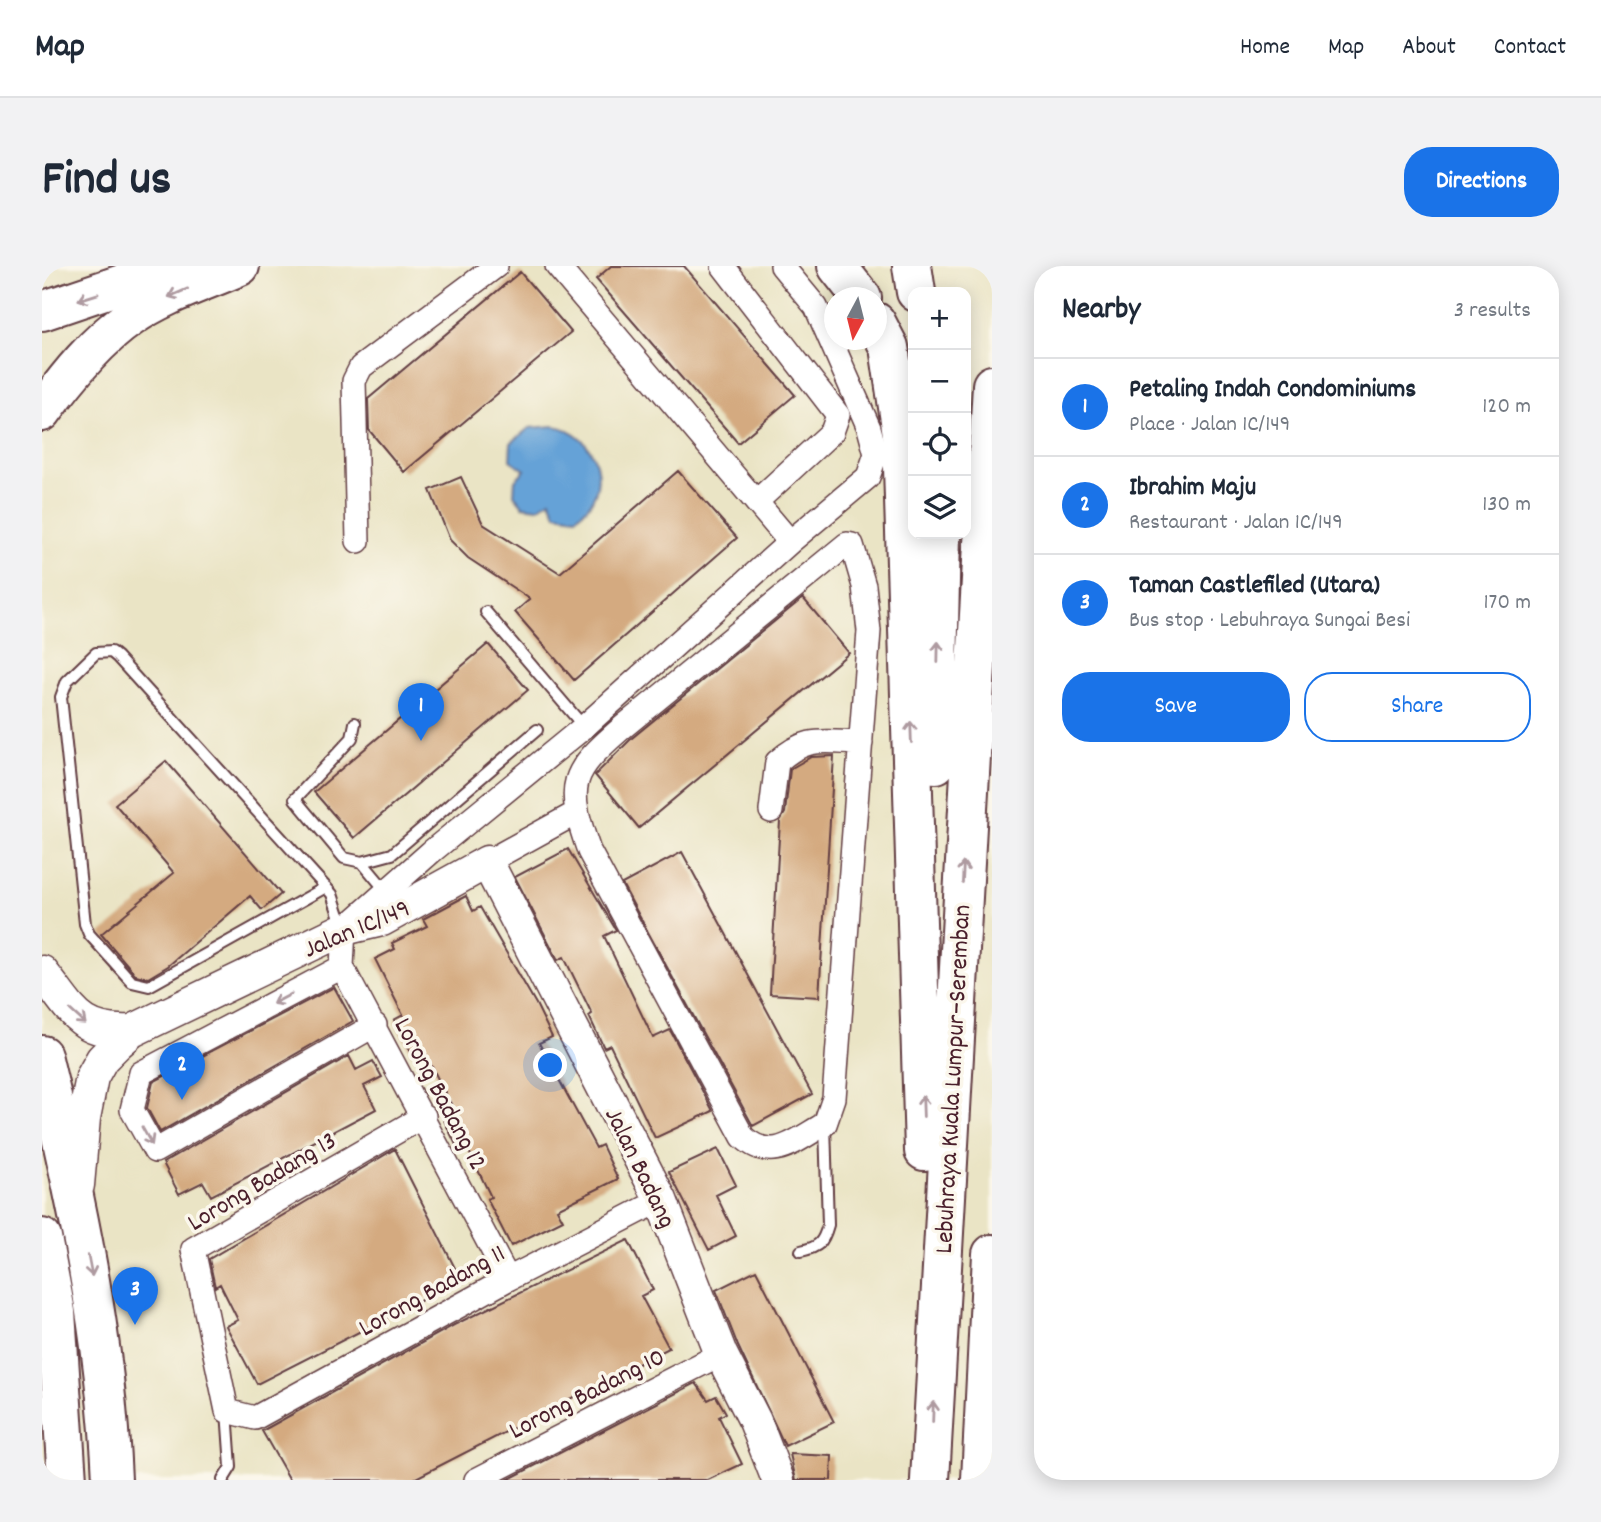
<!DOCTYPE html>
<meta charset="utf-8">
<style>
body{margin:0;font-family:Dekko,sans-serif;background:#f2f2f3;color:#1f2937}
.controls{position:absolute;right:21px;top:21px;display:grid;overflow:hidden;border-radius:14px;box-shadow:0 4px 18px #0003}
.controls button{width:63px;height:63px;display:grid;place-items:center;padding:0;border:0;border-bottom:2px solid #e0e1e3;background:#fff;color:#1f2937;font:35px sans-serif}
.compass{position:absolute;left:782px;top:21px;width:63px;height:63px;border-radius:50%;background:#fff;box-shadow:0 4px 18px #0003;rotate:187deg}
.you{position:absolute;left:509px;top:800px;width:24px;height:24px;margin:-18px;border:5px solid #fff;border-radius:50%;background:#1a73e8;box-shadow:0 0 0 10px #1a73e833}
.badge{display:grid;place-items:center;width:46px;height:46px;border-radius:50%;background:#1a73e8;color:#fff;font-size:23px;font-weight:700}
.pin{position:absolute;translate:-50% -58px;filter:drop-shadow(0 2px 4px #0008)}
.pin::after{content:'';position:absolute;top:37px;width:24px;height:21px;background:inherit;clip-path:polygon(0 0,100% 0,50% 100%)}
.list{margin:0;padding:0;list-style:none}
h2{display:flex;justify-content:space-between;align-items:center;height:91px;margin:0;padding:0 28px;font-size:30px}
h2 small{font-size:23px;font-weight:400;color:#747a83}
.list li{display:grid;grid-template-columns:46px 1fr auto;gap:21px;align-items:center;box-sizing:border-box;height:98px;padding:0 28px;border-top:2px solid #e0e1e3}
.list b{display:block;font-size:26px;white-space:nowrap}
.list p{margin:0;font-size:23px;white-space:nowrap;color:#747a83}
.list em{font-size:23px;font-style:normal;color:#747a83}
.actions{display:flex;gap:14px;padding:21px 28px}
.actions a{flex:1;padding:16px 0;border:2px solid #1a73e8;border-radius:28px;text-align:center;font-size:24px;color:#1a73e8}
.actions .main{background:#1a73e8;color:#fff}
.icon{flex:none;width:38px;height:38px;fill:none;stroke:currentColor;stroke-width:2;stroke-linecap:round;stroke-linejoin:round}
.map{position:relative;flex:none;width:950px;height:1214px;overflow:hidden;border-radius:28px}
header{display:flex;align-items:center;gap:42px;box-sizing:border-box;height:98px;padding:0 35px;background:#fff;border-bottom:2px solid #e0e1e3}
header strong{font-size:33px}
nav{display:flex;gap:38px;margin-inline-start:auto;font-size:24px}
.intro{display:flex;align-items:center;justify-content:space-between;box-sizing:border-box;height:168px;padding:0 42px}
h1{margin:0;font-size:49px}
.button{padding:18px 32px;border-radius:28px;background:#1a73e8;color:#fff;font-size:24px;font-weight:700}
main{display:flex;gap:42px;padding:0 42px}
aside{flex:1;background:#fff;border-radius:28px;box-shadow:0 4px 18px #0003}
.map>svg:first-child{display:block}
.water{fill:#65a2d7;stroke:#586081;stroke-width:2}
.building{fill:#d4aa80}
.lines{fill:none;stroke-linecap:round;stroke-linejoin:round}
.lane-casing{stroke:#623d42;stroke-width:14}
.street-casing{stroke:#623d42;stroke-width:26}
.secondary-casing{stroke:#623d42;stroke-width:35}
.highway-casing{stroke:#623d42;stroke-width:42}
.lane{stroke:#fff;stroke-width:10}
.street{stroke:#fff;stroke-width:23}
.secondary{stroke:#fff;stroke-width:32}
.highway{stroke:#fff;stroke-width:38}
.oneway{stroke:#ae9aa0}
.labels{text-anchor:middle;stroke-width:7;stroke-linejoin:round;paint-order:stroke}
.street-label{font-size:26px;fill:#4a1f2b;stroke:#fbf7ec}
</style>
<header>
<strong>Map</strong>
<nav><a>Home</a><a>Map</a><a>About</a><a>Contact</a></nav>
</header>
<div class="intro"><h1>Find us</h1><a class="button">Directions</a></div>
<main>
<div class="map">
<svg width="950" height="1214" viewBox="0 0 950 1214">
<rect width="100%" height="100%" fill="#fbf7ec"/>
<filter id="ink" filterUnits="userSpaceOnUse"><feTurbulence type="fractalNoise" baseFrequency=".0143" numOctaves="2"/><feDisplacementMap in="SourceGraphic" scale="14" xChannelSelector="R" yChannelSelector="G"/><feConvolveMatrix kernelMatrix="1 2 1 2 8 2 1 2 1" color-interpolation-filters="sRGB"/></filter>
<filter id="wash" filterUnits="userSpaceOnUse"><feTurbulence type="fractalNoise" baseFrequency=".00686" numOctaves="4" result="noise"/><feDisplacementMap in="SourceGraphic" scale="28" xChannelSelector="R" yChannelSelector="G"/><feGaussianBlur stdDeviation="1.57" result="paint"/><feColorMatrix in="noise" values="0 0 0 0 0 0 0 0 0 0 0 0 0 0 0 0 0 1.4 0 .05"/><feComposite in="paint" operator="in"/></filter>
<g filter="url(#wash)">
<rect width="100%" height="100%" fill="#eae4c5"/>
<!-- water -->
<path class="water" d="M512,160C556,166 573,226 534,251L514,248L508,234L496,242L481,240L472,229L473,214L483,204L468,194L469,177L487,162Z"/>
<g id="blocks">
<!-- building -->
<path class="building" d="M569,0H642L753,129L696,177L554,13Z
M478,6L529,66L362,206L327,164L326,133Z
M636,205L695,272L532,414L473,346L488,333L426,292L408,274L388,224L419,211L441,258L518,307Z
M761,332L807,387L597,562L553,509L590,472Z
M446,378L486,424L312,572L272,526Z
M792,490L777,731L728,728L738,555L743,547L748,503L769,491Z
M124,495L239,628L220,644L208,630L126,700L106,712L94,709L59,668L132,607L73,538Z
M526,583L574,664L562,670L611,772L628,764L671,845L613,872L568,779L562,782L547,750L550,748L522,691L516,694L473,611Z
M640,586L770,828L711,860L580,618Z
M424,630L431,645L438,641L494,738L510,771L497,777L554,882L560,879L576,913L515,943L521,954L469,980L445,933L449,931L423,877L415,881L398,846L410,840L395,811L381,783L370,788L352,754L361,749L333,693L353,683L350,677L385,660L381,653Z
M292,721L311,755L118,866L105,842L111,816Z
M307,790L314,804L331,795L340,811L322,820L334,843L169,930L161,916L137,928L121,897Z
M353,883L419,1014L215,1118L184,1060L196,1054L178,1018L173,1021L167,993Z
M676,883L694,919L674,929L694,970L667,984L627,906Z
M586,974L611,1024L599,1030L627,1082L370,1214H248L220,1165L412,1059Z
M714,1004L792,1156L743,1180L696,1080L674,1024Z
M654,1117L666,1134L674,1130L684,1147L677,1151L700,1198L666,1214H465Z
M748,1188L790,1190L789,1214H754Z"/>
</g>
</g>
<g filter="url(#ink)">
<use href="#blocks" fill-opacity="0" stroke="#623d42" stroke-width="2"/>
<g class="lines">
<!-- lane casing -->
<g class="lane-casing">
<path id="lane" d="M444,346L542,461
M313,457L310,472L253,533L302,592L320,596L350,588L495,464
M320,596L345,626
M284,621L107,720L90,716L47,668L43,658L19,431L25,415L54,387L69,386L75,391L290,628L301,661
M759,985C777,981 781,977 786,959L783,858
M181,1214L189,1201L185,1145"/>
</g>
<!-- street casing -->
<g class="street-casing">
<path id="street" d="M681,0L796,149L790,166L714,236
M740,0L774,41L827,162L834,188L826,211L748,276
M316,275L312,115L319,101L454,0
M805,278L810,279L822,320L827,365L792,832L783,858C754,874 730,898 701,871L547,585C523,517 528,507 581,461Z
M729,545L735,496C765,469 781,476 819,477
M445,596L534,547
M300,701L99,807L90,844L113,885L333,759
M382,850L151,983L185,1145L213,1152L466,1013L619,934
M466,1013L300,701L302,663L389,586L542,461L748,276L515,0
M434,1214L679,1088"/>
</g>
<!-- secondary casing -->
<g class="secondary-casing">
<path id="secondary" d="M0,706C30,743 36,768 90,765
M36,919L42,852L50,811L60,793L75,778L90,765L302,663L340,654L445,596L619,934L679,1088L713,1155L736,1214"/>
</g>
<!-- highway casing -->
<g class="highway-casing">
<path id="highway" d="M795,0L820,32
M870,0L874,26
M0,45L133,0
M834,56L847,81L860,168L882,885
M0,146C25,111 54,75 89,51C122,28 162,16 198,0
M894,498L899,268
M0,789C34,930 64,1069 70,1214
M0,972L14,1046L25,1214
M888,1214L950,119
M939,1214L950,988"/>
</g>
<!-- lane -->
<use href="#lane" class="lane"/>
<!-- street -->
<use href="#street" class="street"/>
<!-- secondary -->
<use href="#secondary" class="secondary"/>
<!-- highway -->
<use href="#highway" class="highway"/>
</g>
<!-- one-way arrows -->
<defs><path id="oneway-shaft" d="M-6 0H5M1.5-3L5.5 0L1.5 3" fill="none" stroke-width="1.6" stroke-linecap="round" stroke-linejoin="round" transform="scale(1.75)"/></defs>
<g class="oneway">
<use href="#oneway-shaft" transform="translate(136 27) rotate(157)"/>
<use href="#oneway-shaft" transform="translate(46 31) rotate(163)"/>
<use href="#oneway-shaft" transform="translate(896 386) rotate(-89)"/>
<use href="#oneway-shaft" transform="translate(869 466) rotate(-92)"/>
<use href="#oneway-shaft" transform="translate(921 606) rotate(-87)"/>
<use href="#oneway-shaft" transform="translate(240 733) rotate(152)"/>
<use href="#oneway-shaft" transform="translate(36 751) rotate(42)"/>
<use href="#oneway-shaft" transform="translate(881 840) rotate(-92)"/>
<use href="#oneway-shaft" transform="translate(105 870) rotate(61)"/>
<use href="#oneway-shaft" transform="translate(48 1000) rotate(79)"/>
<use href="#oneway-shaft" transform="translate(891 1146) rotate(-88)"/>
</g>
</g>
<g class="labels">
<!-- street labels -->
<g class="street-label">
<text transform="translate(314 661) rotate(-23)" y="9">Jalan 1C/149</text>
<text transform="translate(909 813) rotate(-87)" y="9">Lebuhraya Kuala Lumpur–Seremban</text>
<text transform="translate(400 827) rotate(62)" y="9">Lorong Badang 12</text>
<text transform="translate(600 901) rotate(64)" y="9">Jalan Badang</text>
<text transform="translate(219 914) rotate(-31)" y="9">Lorong Badang 13</text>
<text transform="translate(389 1023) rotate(-29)" y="9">Lorong Badang 11</text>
<text transform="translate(544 1126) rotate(-27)" y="9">Lorong Badang 10</text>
</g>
</g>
</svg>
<div class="controls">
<button>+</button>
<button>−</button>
<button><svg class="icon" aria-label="locate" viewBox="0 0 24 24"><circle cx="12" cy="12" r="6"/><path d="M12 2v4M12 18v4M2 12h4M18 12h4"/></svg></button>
<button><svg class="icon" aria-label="layers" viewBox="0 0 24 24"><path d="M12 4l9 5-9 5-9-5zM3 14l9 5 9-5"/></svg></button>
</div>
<svg class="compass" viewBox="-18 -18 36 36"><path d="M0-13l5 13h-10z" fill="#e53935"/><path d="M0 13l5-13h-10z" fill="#747a83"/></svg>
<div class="you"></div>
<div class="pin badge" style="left:379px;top:475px">1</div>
<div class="pin badge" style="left:140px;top:834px">2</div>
<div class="pin badge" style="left:93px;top:1059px">3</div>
</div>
<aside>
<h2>Nearby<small>3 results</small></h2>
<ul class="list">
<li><span class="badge">1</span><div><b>Petaling Indah Condominiums</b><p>Place · Jalan 1C/149</p></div><em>120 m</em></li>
<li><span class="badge">2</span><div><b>Ibrahim Maju</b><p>Restaurant · Jalan 1C/149</p></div><em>130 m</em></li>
<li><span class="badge">3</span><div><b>Taman Castlefiled (Utara)</b><p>Bus stop · Lebuhraya Sungai Besi</p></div><em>170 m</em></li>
</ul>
<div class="actions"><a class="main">Save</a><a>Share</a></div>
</aside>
</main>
